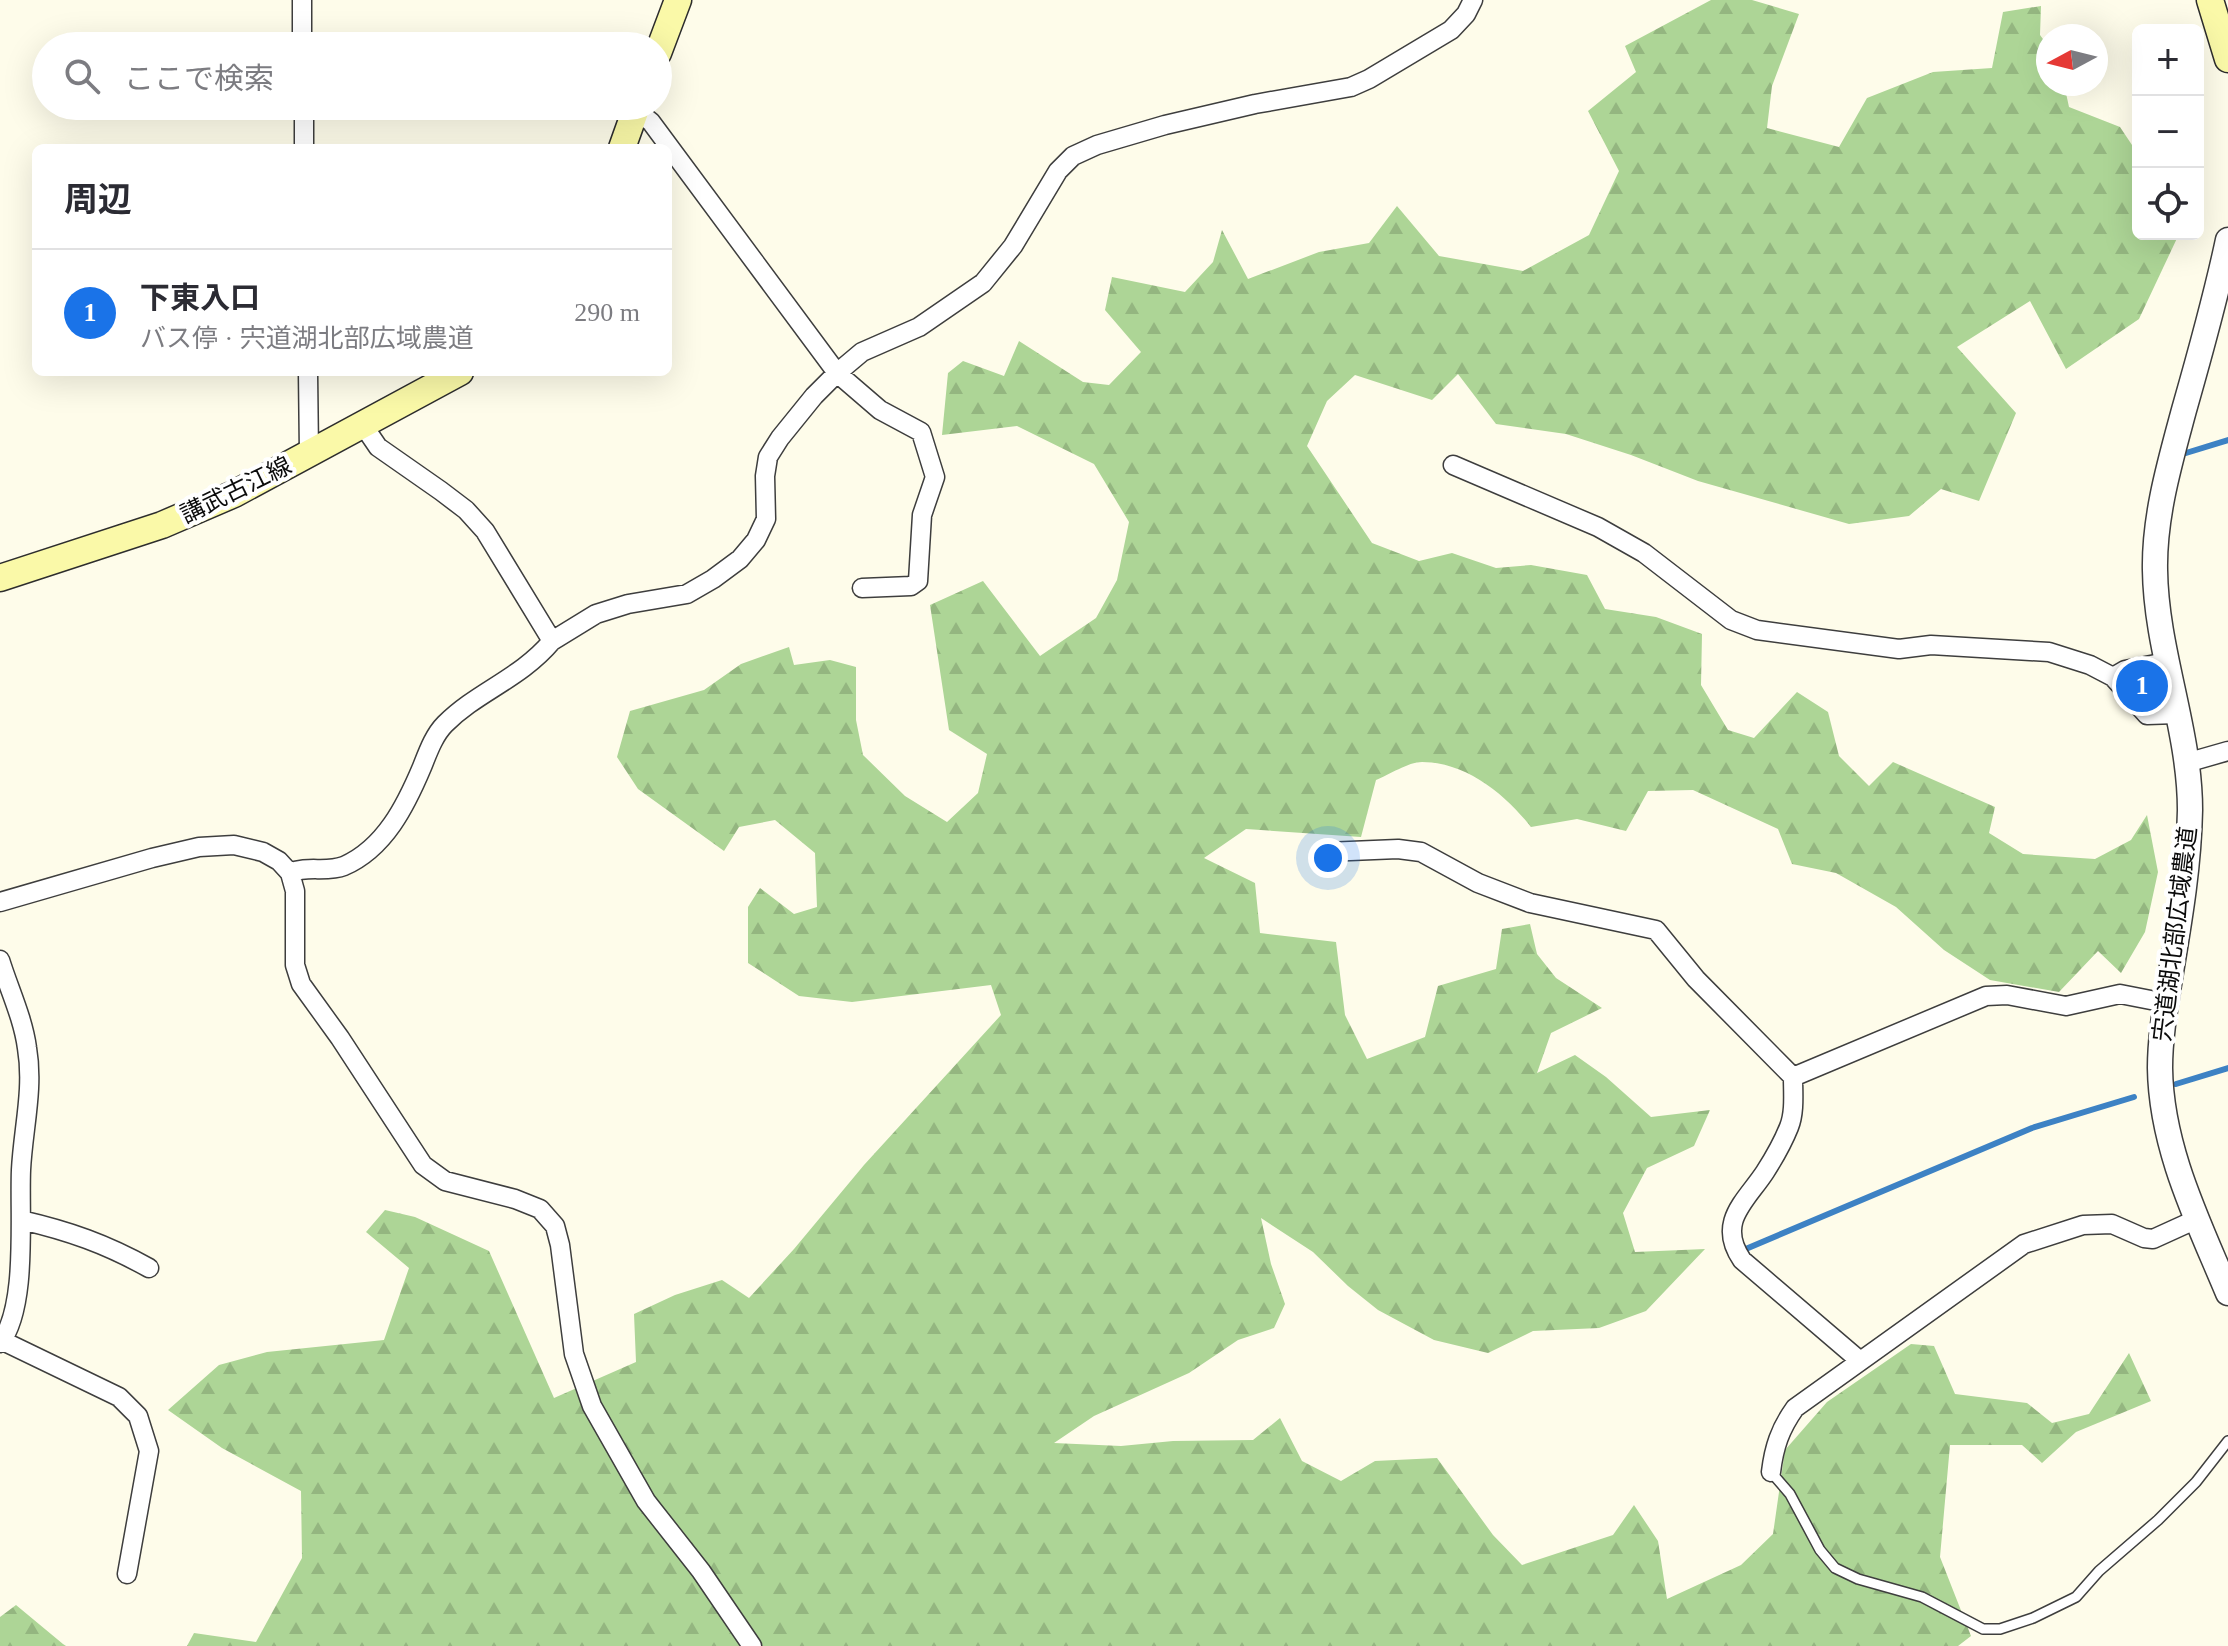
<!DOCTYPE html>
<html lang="ja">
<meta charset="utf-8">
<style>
body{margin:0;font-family:"Times New Roman","Noto Sans JP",serif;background:#f7f7f7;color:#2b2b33}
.controls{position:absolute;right:24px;top:24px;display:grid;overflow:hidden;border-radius:12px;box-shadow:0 8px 32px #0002}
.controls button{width:72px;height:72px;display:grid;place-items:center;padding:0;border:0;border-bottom:2px solid #e1e1e2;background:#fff;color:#2b2b33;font:40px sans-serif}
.compass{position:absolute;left:2036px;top:24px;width:72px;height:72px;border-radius:50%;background:#fff;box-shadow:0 8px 32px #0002;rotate:263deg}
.you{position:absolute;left:1328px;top:858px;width:28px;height:28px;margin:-20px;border:6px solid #fff;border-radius:50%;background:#1a73e8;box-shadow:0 0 0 12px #1a73e833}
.badge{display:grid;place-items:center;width:52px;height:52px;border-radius:50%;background:#1a73e8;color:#fff;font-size:26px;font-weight:700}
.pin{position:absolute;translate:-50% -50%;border:4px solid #fff;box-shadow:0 2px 8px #0006}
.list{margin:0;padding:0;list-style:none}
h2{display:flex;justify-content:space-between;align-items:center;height:104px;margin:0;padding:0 32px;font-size:34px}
h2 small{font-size:26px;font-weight:400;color:#7c7c81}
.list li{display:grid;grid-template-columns:52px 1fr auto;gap:24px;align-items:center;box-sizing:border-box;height:128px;padding:0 32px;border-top:2px solid #e1e1e2}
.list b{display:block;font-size:30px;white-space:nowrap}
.list p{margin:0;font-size:26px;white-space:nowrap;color:#7c7c81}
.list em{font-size:26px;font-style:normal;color:#7c7c81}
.icon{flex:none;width:44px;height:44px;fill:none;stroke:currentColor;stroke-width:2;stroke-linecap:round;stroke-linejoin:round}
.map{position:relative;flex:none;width:2228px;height:1646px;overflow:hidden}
.search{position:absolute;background:#fff;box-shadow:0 8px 32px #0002;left:32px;top:32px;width:640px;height:88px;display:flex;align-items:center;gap:20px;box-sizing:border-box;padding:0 28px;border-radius:44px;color:#7c7c81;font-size:30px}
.panel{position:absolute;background:#fff;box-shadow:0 8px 32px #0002;left:32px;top:144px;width:640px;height:232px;border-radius:12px}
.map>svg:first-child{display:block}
.forest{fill:url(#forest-firs)}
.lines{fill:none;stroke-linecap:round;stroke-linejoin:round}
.stream{stroke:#3d82c4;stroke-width:6}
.service-casing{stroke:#3e3e3e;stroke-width:12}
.minor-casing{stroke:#3e3e3e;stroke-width:21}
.tertiary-casing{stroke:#3e3e3e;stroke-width:27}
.secondary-casing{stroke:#2d2d2d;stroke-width:29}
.service{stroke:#fff;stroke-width:9}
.minor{stroke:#fff;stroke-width:18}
.tertiary{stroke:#fff;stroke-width:24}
.secondary{stroke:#faf9a8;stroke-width:26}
.labels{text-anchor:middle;stroke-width:8;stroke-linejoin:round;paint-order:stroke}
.street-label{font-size:24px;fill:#0b0b0b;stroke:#fff}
</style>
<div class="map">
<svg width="2228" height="1646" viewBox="0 0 2228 1646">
<defs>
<pattern id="forest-firs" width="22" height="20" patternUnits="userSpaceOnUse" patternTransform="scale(2)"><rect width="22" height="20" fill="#add596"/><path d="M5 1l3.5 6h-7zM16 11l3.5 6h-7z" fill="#94b680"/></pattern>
</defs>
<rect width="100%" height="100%" fill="#fefcea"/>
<!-- forest -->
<path class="forest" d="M1711,0H1752L1799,14L1772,86L1767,128L1839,147L1867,98L1933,72L1992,68L2003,12L2041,6L2040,35L2048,46V84H2064L2069,107L2120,127L2138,154V234H2179L2139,319L2066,369L2030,301L1957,347L2016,413L1979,501L1941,489L1909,516L1849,524L1698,481L1631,455L1566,434L1496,424L1458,374L1432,400L1355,375L1327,401L1307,446L1372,543L1419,561L1452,553L1496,568L1531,565L1587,575L1605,609L1656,617L1702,634L1701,685L1728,730L1754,738L1797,692L1828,712L1839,756L1869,786L1893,762L1995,807L1989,833L2023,854L2095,859L2131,840L2147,815L2158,872L2145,932L2121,973L2098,951L2059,992L1990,980L1944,950L1896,907L1836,873L1792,864L1778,829L1693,790L1648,791L1626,831L1577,819L1531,827C1505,794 1466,762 1422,762C1408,762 1389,775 1376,780L1361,837L1246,829L1204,858L1255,883L1260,933L1336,942L1345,1015L1367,1059L1425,1037L1438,986L1496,969L1502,929L1530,924L1537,954L1556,978L1602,1008L1551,1033L1537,1073L1575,1055L1606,1077L1651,1117L1710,1110L1694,1146L1647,1168L1623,1213L1635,1252L1705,1249L1646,1311L1599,1328L1533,1331L1488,1353L1434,1340L1378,1310L1348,1286L1313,1252L1261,1218L1271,1264L1285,1304L1274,1328L1238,1340L1189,1373L1094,1416L1054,1443L1121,1446L1173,1441L1253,1440L1280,1418L1302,1461L1341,1481L1375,1461L1437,1458L1493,1535L1522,1565L1613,1535L1634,1505L1658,1541L1667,1599L1741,1565L1773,1534L1785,1450L1827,1402L1911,1344L1934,1346L1955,1394L2027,1403L2052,1423L2089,1414L2129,1353L2151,1401L2076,1432L2042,1463L2022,1445H1950L1940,1557L1971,1636L1958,1646H187L194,1633L256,1642L302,1558L301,1491L222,1448L168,1410L219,1365L267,1352L384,1340L409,1268L366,1232L385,1210L415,1217L489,1251L554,1398L636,1362L634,1314L675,1295L722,1280L749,1298L794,1249L864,1165L1001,1015L991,985L852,1002L799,996L748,963V907L760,888L794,914L817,907L815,853L775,820L739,827L724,851L638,789L617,757L630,711L704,690L741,664L789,647L794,665L830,660L856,667V720L863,755L905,796L947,822L978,793L987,754L949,730L930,605L983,581L1040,656L1096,618L1117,580L1129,522L1094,464L1017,426L942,435L948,373L963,361L1004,376L1019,341L1083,382L1109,385L1141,352L1105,310L1112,277L1185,292L1213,262L1222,230L1248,279L1319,252L1369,243L1397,206L1439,256L1523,271L1589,235L1619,171L1588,111L1636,72L1625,46Z
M16,1605L63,1644L66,1646H0V1617Z"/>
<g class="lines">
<!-- stream -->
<path class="stream" d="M2186,453L2228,440
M2176,1084L2228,1068
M1741,1251L2032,1128L2134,1097"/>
<!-- service casing -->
<g class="service-casing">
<path id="service" d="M1771,1472L1790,1494L1820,1550L1835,1568L1858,1579L1922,1597L1983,1629H2000L2033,1618L2076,1597L2099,1571L2158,1520L2196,1482L2228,1441"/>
</g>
<!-- minor casing -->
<g class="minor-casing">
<path id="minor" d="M302,0V46
M304,106V148
M636,110L651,122L837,373L880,410L921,432L935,477L922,515L918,581L911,586L862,588
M308,372L309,454
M363,425L378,447L441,491L466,510L485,531L552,641L596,614L628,604L687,594L713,579L740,559L756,540L766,519L765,476L768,457L780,438L814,396L837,373L862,352L919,327L983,283L1013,246L1058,171L1073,156L1097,145L1165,125L1255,104L1351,87L1369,79L1451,30L1466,14L1473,0
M1453,465L1598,527L1644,553L1731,620L1757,630L1899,649L1931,645L2049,652L2090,665L2113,677L2125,670L2166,662
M2113,677L2147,715L2177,714
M2186,763L2228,751
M1326,852L1398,849L1421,852L1478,883L1530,903L1656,930L1696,979L1793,1077
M290,873C307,865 326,873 344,866C385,848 406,805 422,767C428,752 434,735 445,724C478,691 520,679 552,641
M0,902L152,858L199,847L234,845L263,852L279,861L290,873L295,891V965L301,984L340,1038L423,1165L445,1181L515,1199L540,1209L555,1226L560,1245L574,1354L592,1406L646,1501L701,1571L752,1646
M0,960C9,989 23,1018 27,1048C34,1089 23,1129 21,1170C19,1216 28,1307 0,1343
M21,1220C69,1231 106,1244 149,1268
M3,1341L119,1397L138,1416L149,1451L127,1574
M1859,1360L1742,1260C1716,1222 1746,1201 1765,1172C1774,1158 1783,1142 1789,1127C1795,1112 1793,1093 1793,1077L1986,996L2007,995L2066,1006L2120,994L2166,1003
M1771,1472C1774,1447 1780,1429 1795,1408L2024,1244L2083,1225L2112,1224L2144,1238L2153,1239L2197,1219"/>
</g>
<!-- tertiary casing -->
<g class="tertiary-casing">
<path id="tertiary" d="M2228,240C2216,297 2200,354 2184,410C2170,462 2154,516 2155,570C2156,651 2190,729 2190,810C2189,865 2180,918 2171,972C2166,1004 2160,1036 2160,1068C2161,1148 2198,1221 2228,1293"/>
</g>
<!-- secondary casing -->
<g class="secondary-casing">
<path id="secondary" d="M2210,0L2228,59
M658,53L678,0
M622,148L637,106
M0,578L162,525L234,494L460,372"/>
</g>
<!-- service -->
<use href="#service" class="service"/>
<!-- minor -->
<use href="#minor" class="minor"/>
<!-- tertiary -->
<use href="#tertiary" class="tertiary"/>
<!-- secondary -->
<use href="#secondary" class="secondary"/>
</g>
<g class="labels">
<!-- street labels -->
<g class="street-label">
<text transform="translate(236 490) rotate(-26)" y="8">講武古江線</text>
<text transform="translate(2175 934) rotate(-83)" y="8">宍道湖北部広域農道</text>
</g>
</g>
</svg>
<div class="controls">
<button>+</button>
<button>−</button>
<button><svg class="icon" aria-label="locate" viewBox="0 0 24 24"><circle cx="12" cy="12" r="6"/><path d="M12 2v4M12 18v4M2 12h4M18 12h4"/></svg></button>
</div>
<svg class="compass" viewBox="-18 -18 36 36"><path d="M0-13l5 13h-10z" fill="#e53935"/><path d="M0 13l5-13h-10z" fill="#7c7c81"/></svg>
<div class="you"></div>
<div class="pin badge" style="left:2142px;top:686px">1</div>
<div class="search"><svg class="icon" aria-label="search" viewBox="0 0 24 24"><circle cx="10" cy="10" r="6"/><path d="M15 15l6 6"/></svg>ここで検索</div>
<section class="panel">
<h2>周辺<small></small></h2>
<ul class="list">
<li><span class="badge">1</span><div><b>下東入口</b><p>バス停 · 宍道湖北部広域農道</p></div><em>290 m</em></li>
</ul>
</section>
</div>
